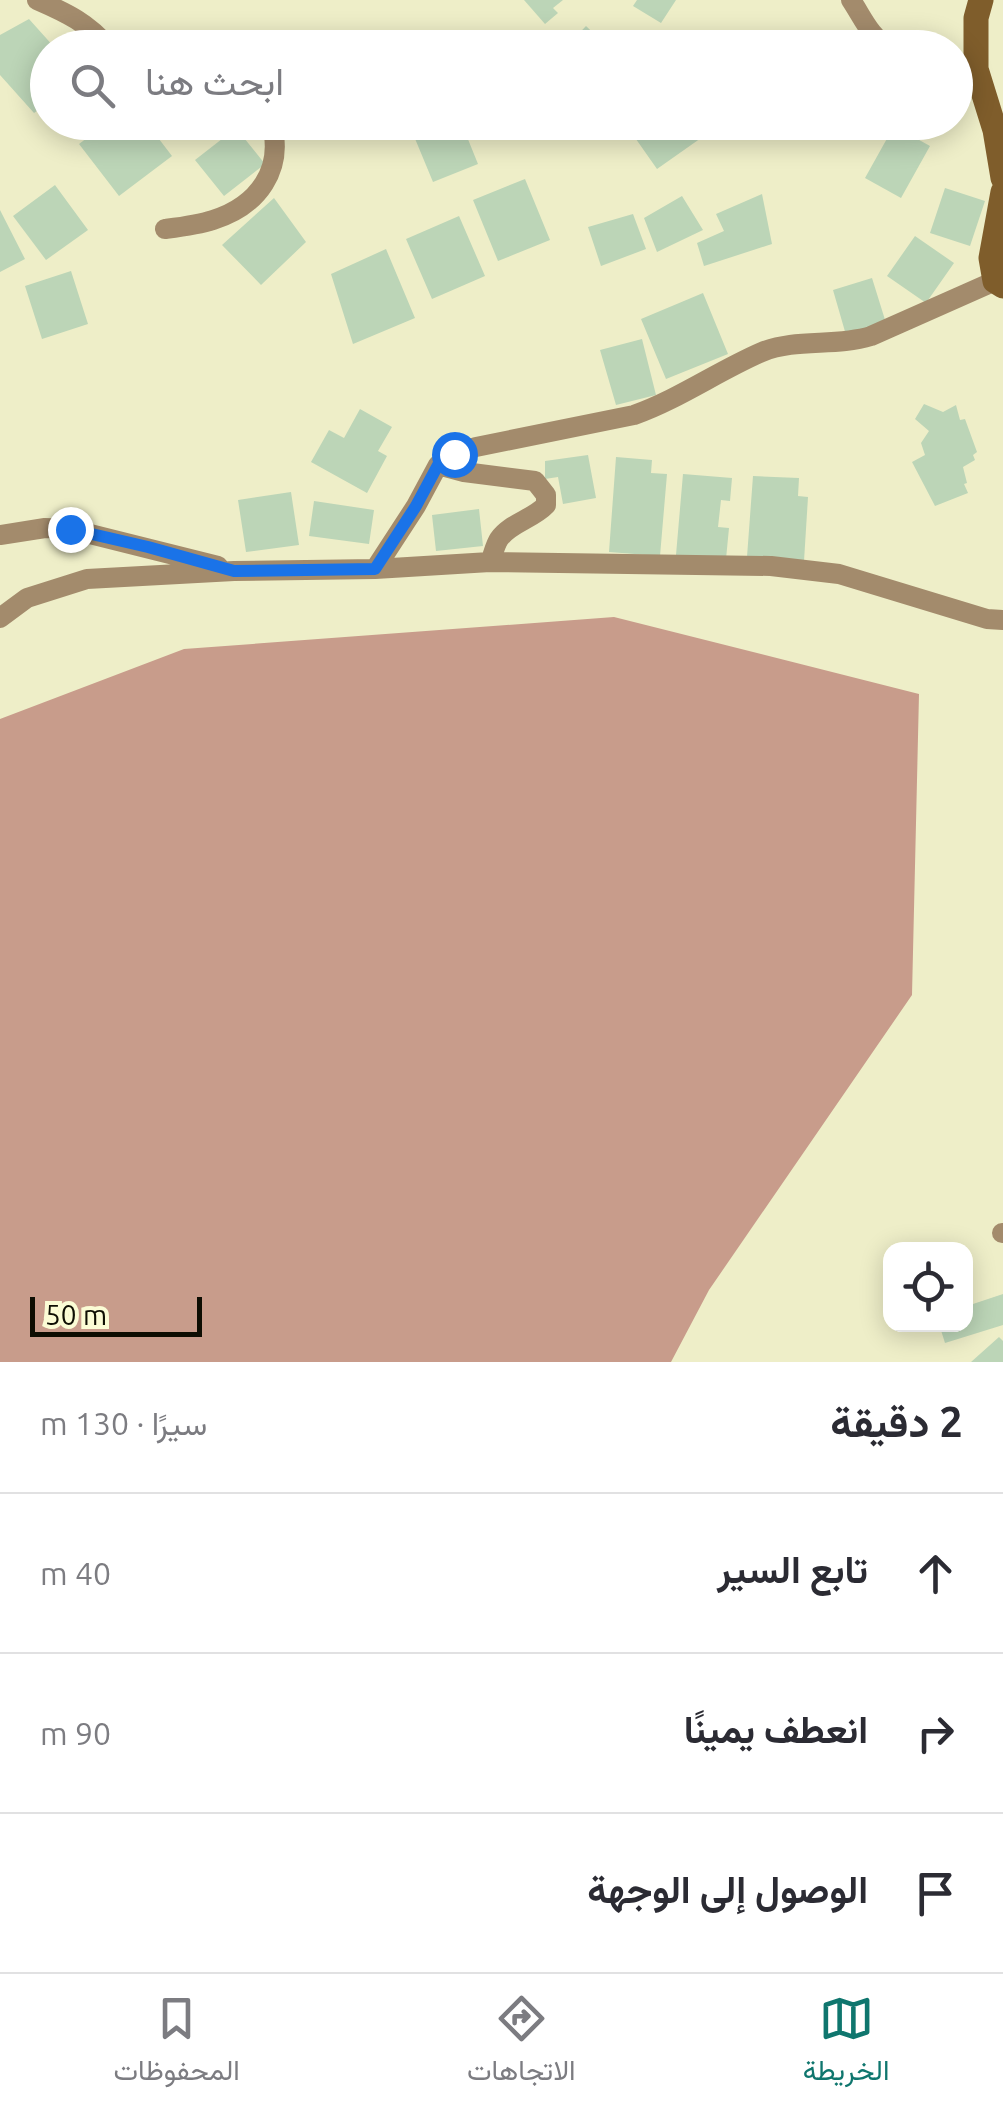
<!DOCTYPE html>
<html lang="ar">
<meta charset="utf-8">
<style>
body{margin:0;font-family:Ubuntu,Vazirmatn,sans-serif;background:#f7f7f7;color:#2b2b33;direction:rtl}
.controls{position:absolute;right:30px;bottom:30px;display:grid;overflow:hidden;border-radius:20px;box-shadow:0 5px 25px #0003}
.controls button{width:90px;height:90px;display:grid;place-items:center;padding:0;border:0;border-bottom:2px solid #e1e1e2;background:#fff;color:#2b2b33;font:50px sans-serif}
.scale{position:absolute;left:30px;bottom:25px;width:172px;box-sizing:border-box;padding-left:10px;border:5px solid #0e0e03;border-top:0;font-size:28px;line-height:35px;white-space:nowrap;color:#0e0e03;-webkit-text-stroke:8px #fbfcd5;paint-order:stroke}
.stop{position:absolute;width:30px;height:30px;margin:-22px;border:8px solid #1a73e8;border-radius:50%;background:#fff}
.stop.end{background:#1a73e8;border-color:#fff;box-shadow:0 2px 10px #0008}
.list{margin:0;padding:0;list-style:none}
h2{display:flex;justify-content:space-between;align-items:center;height:130px;margin:0;padding:0 40px;font-size:42px}
h2 small{font-size:32px;font-weight:400;color:#7c7c81}
.list li{display:grid;grid-template-columns:65px 1fr auto;gap:30px;align-items:center;box-sizing:border-box;height:160px;padding:0 40px;border-top:2px solid #e1e1e2}
.list b{display:block;font-size:38px;white-space:nowrap}
.list em{font-size:32px;font-style:normal;color:#7c7c81}
.icon{flex:none;width:55px;height:55px;fill:none;stroke:currentColor;stroke-width:2;stroke-linecap:round;stroke-linejoin:round}
.map{position:relative;flex:none;width:1003px;height:1362px;overflow:hidden;direction:ltr}
.search{position:absolute;background:#fff;box-shadow:0 5px 25px #0003;left:30px;right:30px;top:30px;height:110px;display:flex;align-items:center;gap:25px;box-sizing:border-box;padding:0 35px;border-radius:55px;color:#7c7c81;font-size:38px}
.sheet{height:610px;background:#fff}
nav{display:flex;justify-content:space-around;align-items:center;box-sizing:border-box;height:140px;border-top:2px solid #e1e1e2;background:#fff;font-size:28px;color:#7c7c81}
nav a{display:grid;justify-items:center;gap:5px}
nav .on{color:#0f766e}
.map>svg:first-child{display:block}
.forest{fill:#c89c8b}
.building{fill:#bcd5b7}
.lines{fill:none;stroke-linecap:round;stroke-linejoin:round}
.street{stroke:#a38b6c;stroke-width:20}
.secondary{stroke:#7f5d2b;stroke-width:25}
.route{stroke:#1a73e8;stroke-width:12}
</style>
<div class="map">
<svg width="1003" height="1362" viewBox="0 0 1003 1362">
<rect width="100%" height="100%" fill="#eeeec8"/>
<!-- forest -->
<path class="forest" d="M614,617L919,694L912,995L709,1290L671,1362H0V719L184,649Z"/>
<!-- building -->
<path class="building" d="M524,0H563L553,8L558,13L545,24Z
M637,0H676L661,23L633,6Z
M29,19L55,48H48V103L34,113L0,75V35Z
M586,26L609,48H565Z
M108,122H146L172,156L119,196L79,144Z
M428,122H461L478,164L433,182L411,129Z
M624,122H705L711,131L657,169Z
M805,122H845L836,139Z
M894,126L930,146L901,198L865,178Z
M236,128L265,164L224,196L195,160Z
M525,179L550,240L498,261L473,200Z
M55,185L88,230L46,260L13,216Z
M945,188L985,201L970,246L930,233Z
M762,194L772,244L704,266L697,243L724,231L716,214Z
M682,196L703,230L657,252L644,218Z
M274,198L306,242L261,285L222,245Z
M0,210L25,259L0,272Z
M633,214L646,249L601,266L588,227Z
M459,216L485,276L432,299L406,239Z
M915,236L954,263L926,303L887,276Z
M386,249L415,318L353,344L331,274Z
M71,271L88,324L42,339L25,286Z
M872,278L886,323L846,335L833,290Z
M703,293L728,354L666,379L641,319Z
M642,339L656,395L616,405L600,350Z
M924,404L943,412L956,405L960,420L965,419L977,452L973,455L975,460L963,467L967,483L964,484L968,493L935,506L912,462L925,455L921,443L929,431L915,419Z
M360,409L392,427L378,451L387,456L367,493L311,462L329,430L344,438Z
M588,455L596,498L563,504L558,477L545,479V461Z
M616,457L652,460L651,473L667,474L660,556L609,552Z
M683,474L732,478L730,501L721,500L718,527L729,528L726,559L676,555Z
M753,476L799,478L798,496L808,497L804,561L747,557Z
M291,492L299,545L246,552L238,500Z
M314,501L374,510L369,544L309,536Z
M479,509L483,546L436,551L432,515Z
M966,1281L973,1304L1003,1294V1325L945,1343L939,1324H966Z
M999,1337L1003,1341V1362H971Z"/>
<g class="lines">
<!-- street -->
<path class="street" d="M37,0C67,13 88,23 109,48
M851,0C863,18 870,37 890,48
M956,64L976,69
M165,229C181,227 198,225 213,220C258,206 285,169 271,122
M0,535L45,528L70,529L218,566
M490,562C493,555 495,545 499,539C510,523 533,519 546,505V495L535,481L464,472L438,465L454,454L476,447L634,415C679,399 718,371 762,352C796,338 835,347 871,336L995,281
M375,569L416,506L438,465
M0,618L27,598L87,579L234,571L375,569L490,562L771,566L839,574L987,619L1003,620
M1002,1233H1003"/>
<!-- secondary -->
<path class="secondary" d="M981,0L976,18V69L995,130L1003,178
M1003,192L991,258L995,281L1003,286"/>
</g>
<g class="lines">
<!-- route -->
<path class="route" d="M70,529L148,547L234,571L375,569L416,506L438,465L454,454"/>
</g>
</svg>
<div class="controls">
<button><svg class="icon" aria-label="locate" viewBox="0 0 24 24"><circle cx="12" cy="12" r="6"/><path d="M12 2v4M12 18v4M2 12h4M18 12h4"/></svg></button>
</div>
<div class="scale">50 m</div>
<div class="stop" style="left:454px;top:454px"></div>
<div class="stop end" style="left:70px;top:529px"></div>
<div class="search"><svg class="icon" aria-label="search" viewBox="0 0 24 24"><circle cx="10" cy="10" r="6"/><path d="M15 15l6 6"/></svg>ابحث هنا</div>
</div>
<section class="sheet">
<h2>2 دقيقة<small>سيرًا · 130 m</small></h2>
<ul class="list">
<li><svg class="icon" aria-label="ahead" viewBox="0 0 24 24"><path d="M12 20V5M6 11l6-6 6 6"/></svg><div><b>تابع السير</b></div><em>40 m</em></li>
<li><svg class="icon" aria-label="right" viewBox="0 0 24 24"><path d="M7 20v-9h11M14 6l5 5-5 5"/></svg><div><b>انعطف يمينًا</b></div><em>90 m</em></li>
<li><svg class="icon" aria-label="arrive" viewBox="0 0 24 24"><path d="M6 21V4h12l-3 4 3 4H6"/></svg><div><b>الوصول إلى الوجهة</b></div></li>
</ul>
</section>
<nav>
<a class="on"><svg class="icon" aria-label="map" viewBox="0 0 24 24"><path d="M3 6l6-2 6 2 6-2v14l-6 2-6-2-6 2zM9 4v14M15 6v14"/></svg>الخريطة</a>
<a><svg class="icon" aria-label="directions" viewBox="0 0 24 24"><path d="M12 3l9 9-9 9-9-9zM9 14v-3h6M13 9l2 2-2 2"/></svg>الاتجاهات</a>
<a><svg class="icon" aria-label="saved" viewBox="0 0 24 24"><path d="M7 4h10v16l-5-4-5 4z"/></svg>المحفوظات</a>
</nav>
